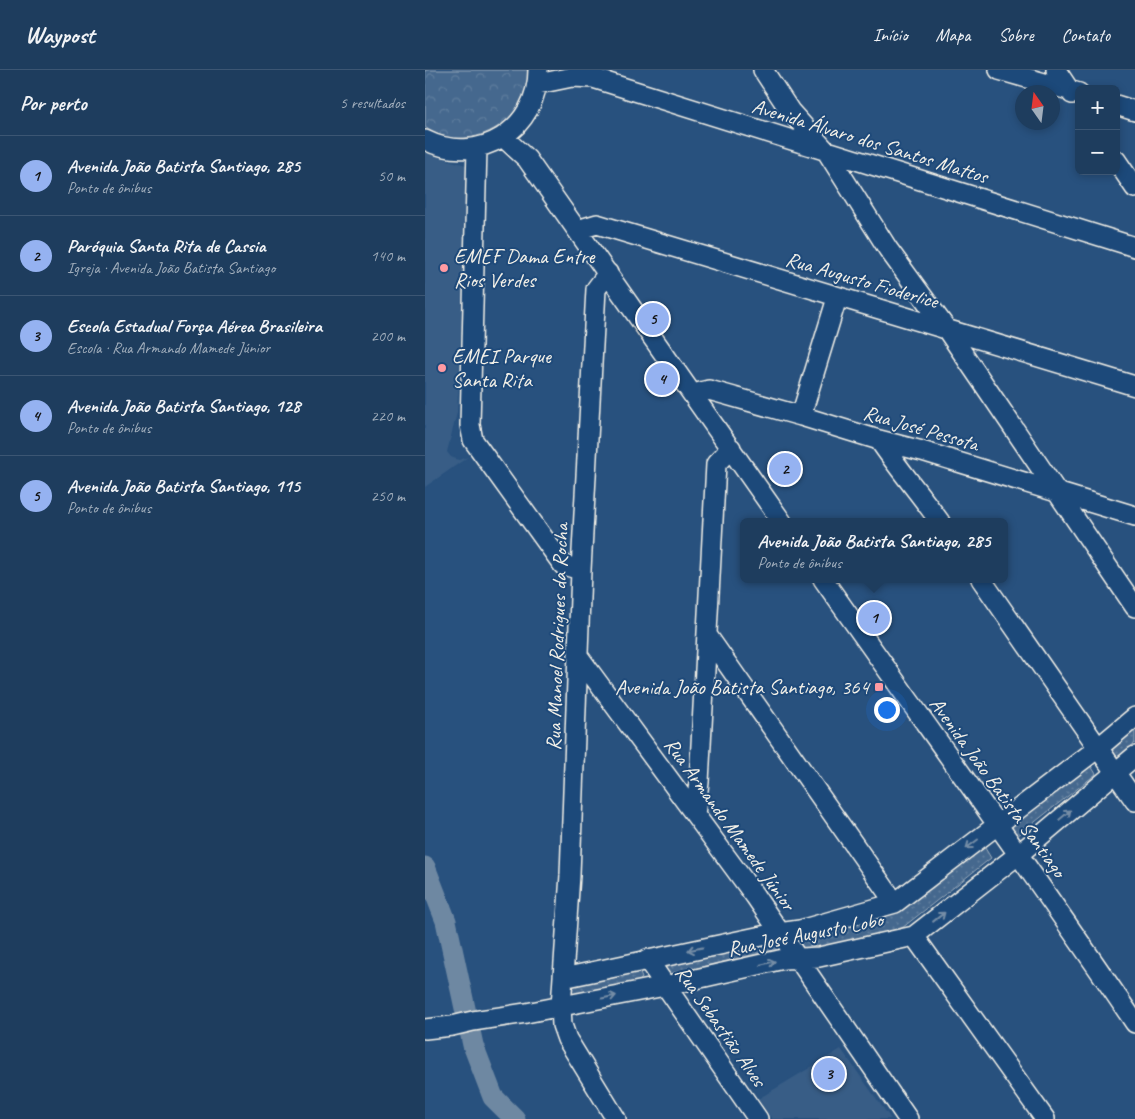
<!DOCTYPE html>
<html lang="pt">
<meta charset="utf-8">
<style>
body{margin:0;font-family:Caveat,sans-serif;background:#264464;color:#f1f3f6}
.controls{position:absolute;right:15px;top:15px;display:grid;overflow:hidden;border-radius:8px;box-shadow:0 2px 8px #0003}
.controls button{width:45px;height:45px;display:grid;place-items:center;padding:0;border:0;border-bottom:1px solid #3c5673;background:#1e3d5e;color:#f1f3f6;font:25px sans-serif}
.compass{position:absolute;left:590px;top:15px;width:45px;height:45px;border-radius:50%;background:#1e3d5e;box-shadow:0 2px 8px #0003;rotate:346deg}
.you{position:absolute;left:461px;top:639px;width:18px;height:18px;margin:-12px;border:4px solid #fff;border-radius:50%;background:#1a73e8;box-shadow:0 0 0 8px #1a73e833}
.badge{display:grid;place-items:center;width:32px;height:32px;border-radius:50%;background:#95b2f1;color:#111;font-size:16px;font-weight:700}
.pin{position:absolute;translate:-50% -50%;border:2px solid #fff;box-shadow:0 1px 5px #0006}
.popup{position:absolute;left:315px;top:448px;width:268px;height:65px;box-sizing:border-box;display:grid;place-content:center;border-radius:8px;background:#1e3d5e;filter:drop-shadow(0 1px 4px #0005);font-size:16px;white-space:nowrap;color:#a1aebc}
.popup b{font-size:19px;color:#f1f3f6}
.popup::after{content:'';position:absolute;left:50%;top:100%;margin-left:-10px;border:10px solid transparent;border-top-color:#1e3d5e}
.list{margin:0;padding:0;list-style:none}
h2{display:flex;justify-content:space-between;align-items:center;height:65px;margin:0;padding:0 20px;font-size:21px}
h2 small{font-size:16px;font-weight:400;color:#a1aebc}
.list li{display:grid;grid-template-columns:32px 1fr auto;gap:15px;align-items:center;box-sizing:border-box;height:80px;padding:0 20px;border-top:1px solid #3c5673}
.list b{display:block;font-size:19px;white-space:nowrap}
.list p{margin:0;font-size:16px;white-space:nowrap;color:#a1aebc}
.list em{font-size:16px;font-style:normal;color:#a1aebc}
.map{position:relative;flex:none;width:710px;height:1049px;overflow:hidden}
header{display:flex;align-items:center;gap:30px;box-sizing:border-box;height:70px;padding:0 25px;background:#1e3d5e;border-bottom:1px solid #3c5673}
header strong{font-size:24px}
nav{display:flex;gap:28px;margin-inline-start:auto;font-size:18px}
main{display:flex}
aside{flex:1;background:#1e3d5e}
.map>svg:first-child{display:block}
.built{fill:#375d86}
.grass{fill:url(#grass-dots);stroke:#9cacbb}
.forest{fill:url(#forest-crowns);stroke:#9cacbb}
.lines{fill:none;stroke-linecap:round;stroke-linejoin:round}
.river{stroke:#6e88a2;stroke-width:21}
.minor-casing{stroke:#f4f1e8;stroke-width:22}
.minor{stroke:#1f4a7a;stroke-width:19}
.oneway{stroke:#748da6}
.poi-dot{fill:#ff9aa2;stroke:#1f4a7a;stroke-width:2}
.labels{text-anchor:middle;stroke-width:4;stroke-linejoin:round;paint-order:stroke}
.street-label{font-size:21px;fill:#f4f1e8;stroke:#1f4a7a}
.poi-label{font-size:21px;fill:#f4f1e8;stroke:#1f4a7a;text-anchor:start}
</style>
<header>
<strong>Waypost</strong>
<nav><a>Início</a><a>Mapa</a><a>Sobre</a><a>Contato</a></nav>
</header>
<main>
<aside>
<h2>Por perto<small>5 resultados</small></h2>
<ul class="list">
<li><span class="badge">1</span><div><b>Avenida João Batista Santiago, 285</b><p>Ponto de ônibus</p></div><em>50 m</em></li>
<li><span class="badge">2</span><div><b>Paróquia Santa Rita de Cassia</b><p>Igreja · Avenida João Batista Santiago</p></div><em>140 m</em></li>
<li><span class="badge">3</span><div><b>Escola Estadual Força Aérea Brasileira</b><p>Escola · Rua Armando Mamede Júnior</p></div><em>200 m</em></li>
<li><span class="badge">4</span><div><b>Avenida João Batista Santiago, 128</b><p>Ponto de ônibus</p></div><em>220 m</em></li>
<li><span class="badge">5</span><div><b>Avenida João Batista Santiago, 115</b><p>Ponto de ônibus</p></div><em>250 m</em></li>
</ul>
</aside>
<div class="map">
<svg width="710" height="1049" viewBox="0 0 710 1049">
<defs>
<pattern id="grass-dots" width="8" height="8" patternUnits="userSpaceOnUse" patternTransform="scale(1.25)"><rect width="8" height="8" fill="#45688e"/><path d="M2 2h.1M6 6h.1" fill="none" stroke="#607e9e" stroke-width="1.8" stroke-linecap="round"/></pattern>
<pattern id="forest-crowns" width="20" height="18" patternUnits="userSpaceOnUse" patternTransform="scale(1.25)"><rect width="20" height="18" fill="#45688e"/><path d="M2 6a3 3 0 1 1 6 0M12 15a3 3 0 1 1 6 0" fill="none" stroke="#607e9e"/></pattern>
</defs>
<rect width="100%" height="100%" fill="#28517e"/>
<filter id="ink" filterUnits="userSpaceOnUse"><feTurbulence type="fractalNoise" baseFrequency=".02" numOctaves="2"/><feDisplacementMap in="SourceGraphic" scale="10" xChannelSelector="R" yChannelSelector="G"/><feConvolveMatrix kernelMatrix="1 2 1 2 8 2 1 2 1" color-interpolation-filters="sRGB"/></filter>
<g filter="url(#ink)">
<!-- built -->
<path class="built" d="M0,79L23,90L41,95L42,124L37,252L32,343L22,382L26,387L34,390L43,387L0,417Z
M416,979L466,1049H347L333,1029Z"/>
<!-- grass -->
<path class="grass" d="M710,652V673L690,689L681,674Z
M663,691L671,704L592,766L584,753Z
M557,773L566,788L477,858L384,882C377,879 375,872 372,866L468,844Z
M345,870L352,879L238,906L234,892Z
M214,901L217,908L211,915L146,927V917L151,910Z"/>
<!-- forest -->
<path class="forest" d="M0,0H103C107,51 41,88 0,57Z"/>
<g class="lines">
<!-- river -->
<path class="river" d="M0,797L21,851L48,975L68,1027L90,1049"/>
<!-- minor casing -->
<g class="minor-casing">
<path id="minor" d="M155,0L168,8L710,177
M338,0L365,41L402,82L463,179L520,257L710,537
M574,0L654,23
M631,0L647,24
M113,14L147,7L168,8
M691,35L710,41
M78,67L102,89L357,452
M0,70C54,97 113,59 113,0
M52,77L45,355L48,370L138,495L156,500
M691,90L710,118
M152,160L172,154C351,209 531,261 710,316
M183,203L171,219L156,500L145,805L136,936L137,955L142,969L191,1049
M268,324L284,320L376,346L454,370L497,381L710,446
M376,346L412,228
M454,370C473,398 495,424 515,452
M398,509C502,657 609,803 710,953
M556,509L710,731
M282,565L470,833
M154,587L330,826L483,1049
M270,744L274,712L291,394L306,378
M489,866L620,1049
M222,889L333,1049
M138,908L346,864L375,860L470,833L673,678L710,647
M0,959L27,956L48,951L101,943L240,916L359,889L394,887L489,866L594,784L710,686"/>
</g>
<!-- minor -->
<use href="#minor" class="minor"/>
</g>
<!-- one-way arrows -->
<defs><path id="oneway-shaft" d="M-6 0H5M1.5-3L5.5 0L1.5 3" fill="none" stroke-width="1.6" stroke-linecap="round" stroke-linejoin="round" transform="scale(1.25)"/></defs>
<g class="oneway">
<use href="#oneway-shaft" transform="translate(640 745) rotate(-40)"/>
<use href="#oneway-shaft" transform="translate(547 774) rotate(143)"/>
<use href="#oneway-shaft" transform="translate(514 847) rotate(-38)"/>
<use href="#oneway-shaft" transform="translate(270 879) rotate(168)"/>
<use href="#oneway-shaft" transform="translate(343 893) rotate(-13)"/>
<use href="#oneway-shaft" transform="translate(184 927) rotate(-11)"/>
</g>
</g>
<!-- markers -->
<g class="poi-dot">
<circle cx="19" cy="198" r="5"/>
<circle cx="17" cy="298" r="5"/>
<rect x="449" y="612" width="10" height="10" rx="2.5"/>
</g>
<g class="labels">
<!-- street labels -->
<g class="street-label">
<text transform="translate(445 71) rotate(17)" y="7">Avenida Álvaro dos Santos Mattos</text>
<text transform="translate(437 210) rotate(16)" y="7">Rua Augusto Fioderlice</text>
<text transform="translate(496 358) rotate(16)" y="7">Rua José Pessota</text>
<text transform="translate(132 567) rotate(-88)" y="7">Rua Manoel Rodrigues da Rocha</text>
<text transform="translate(573 717) rotate(54)" y="7">Avenida João Batista Santiago</text>
<text transform="translate(305 754) rotate(54)" y="7">Rua Armando Mamede Júnior</text>
<text transform="translate(380 864) rotate(-11)" y="7">Rua José Augusto Lobo</text>
<text transform="translate(296 956) rotate(55)" y="7">Rua Sebastião Alves</text>
</g>
<!-- poi labels -->
<g class="poi-label">
<text x="29" y="193">EMEF Dama Entre<tspan x="29" dy="24">Rios Verdes</tspan></text>
<text x="27" y="293">EMEI Parque<tspan x="27" dy="24">Santa Rita</tspan></text>
<text x="444" y="624" text-anchor="end">Avenida João Batista Santiago, 364</text>
</g>
</g>
</svg>
<div class="controls">
<button>+</button>
<button>−</button>
</div>
<svg class="compass" viewBox="-18 -18 36 36"><path d="M0-13l5 13h-10z" fill="#e53935"/><path d="M0 13l5-13h-10z" fill="#a1aebc"/></svg>
<div class="you"></div>
<div class="pin badge" style="left:449px;top:548px">1</div>
<div class="popup"><b>Avenida João Batista Santiago, 285</b>Ponto de ônibus</div>
<div class="pin badge" style="left:360px;top:399px">2</div>
<div class="pin badge" style="left:404px;top:1004px">3</div>
<div class="pin badge" style="left:237px;top:309px">4</div>
<div class="pin badge" style="left:228px;top:249px">5</div>
</div>
</main>
